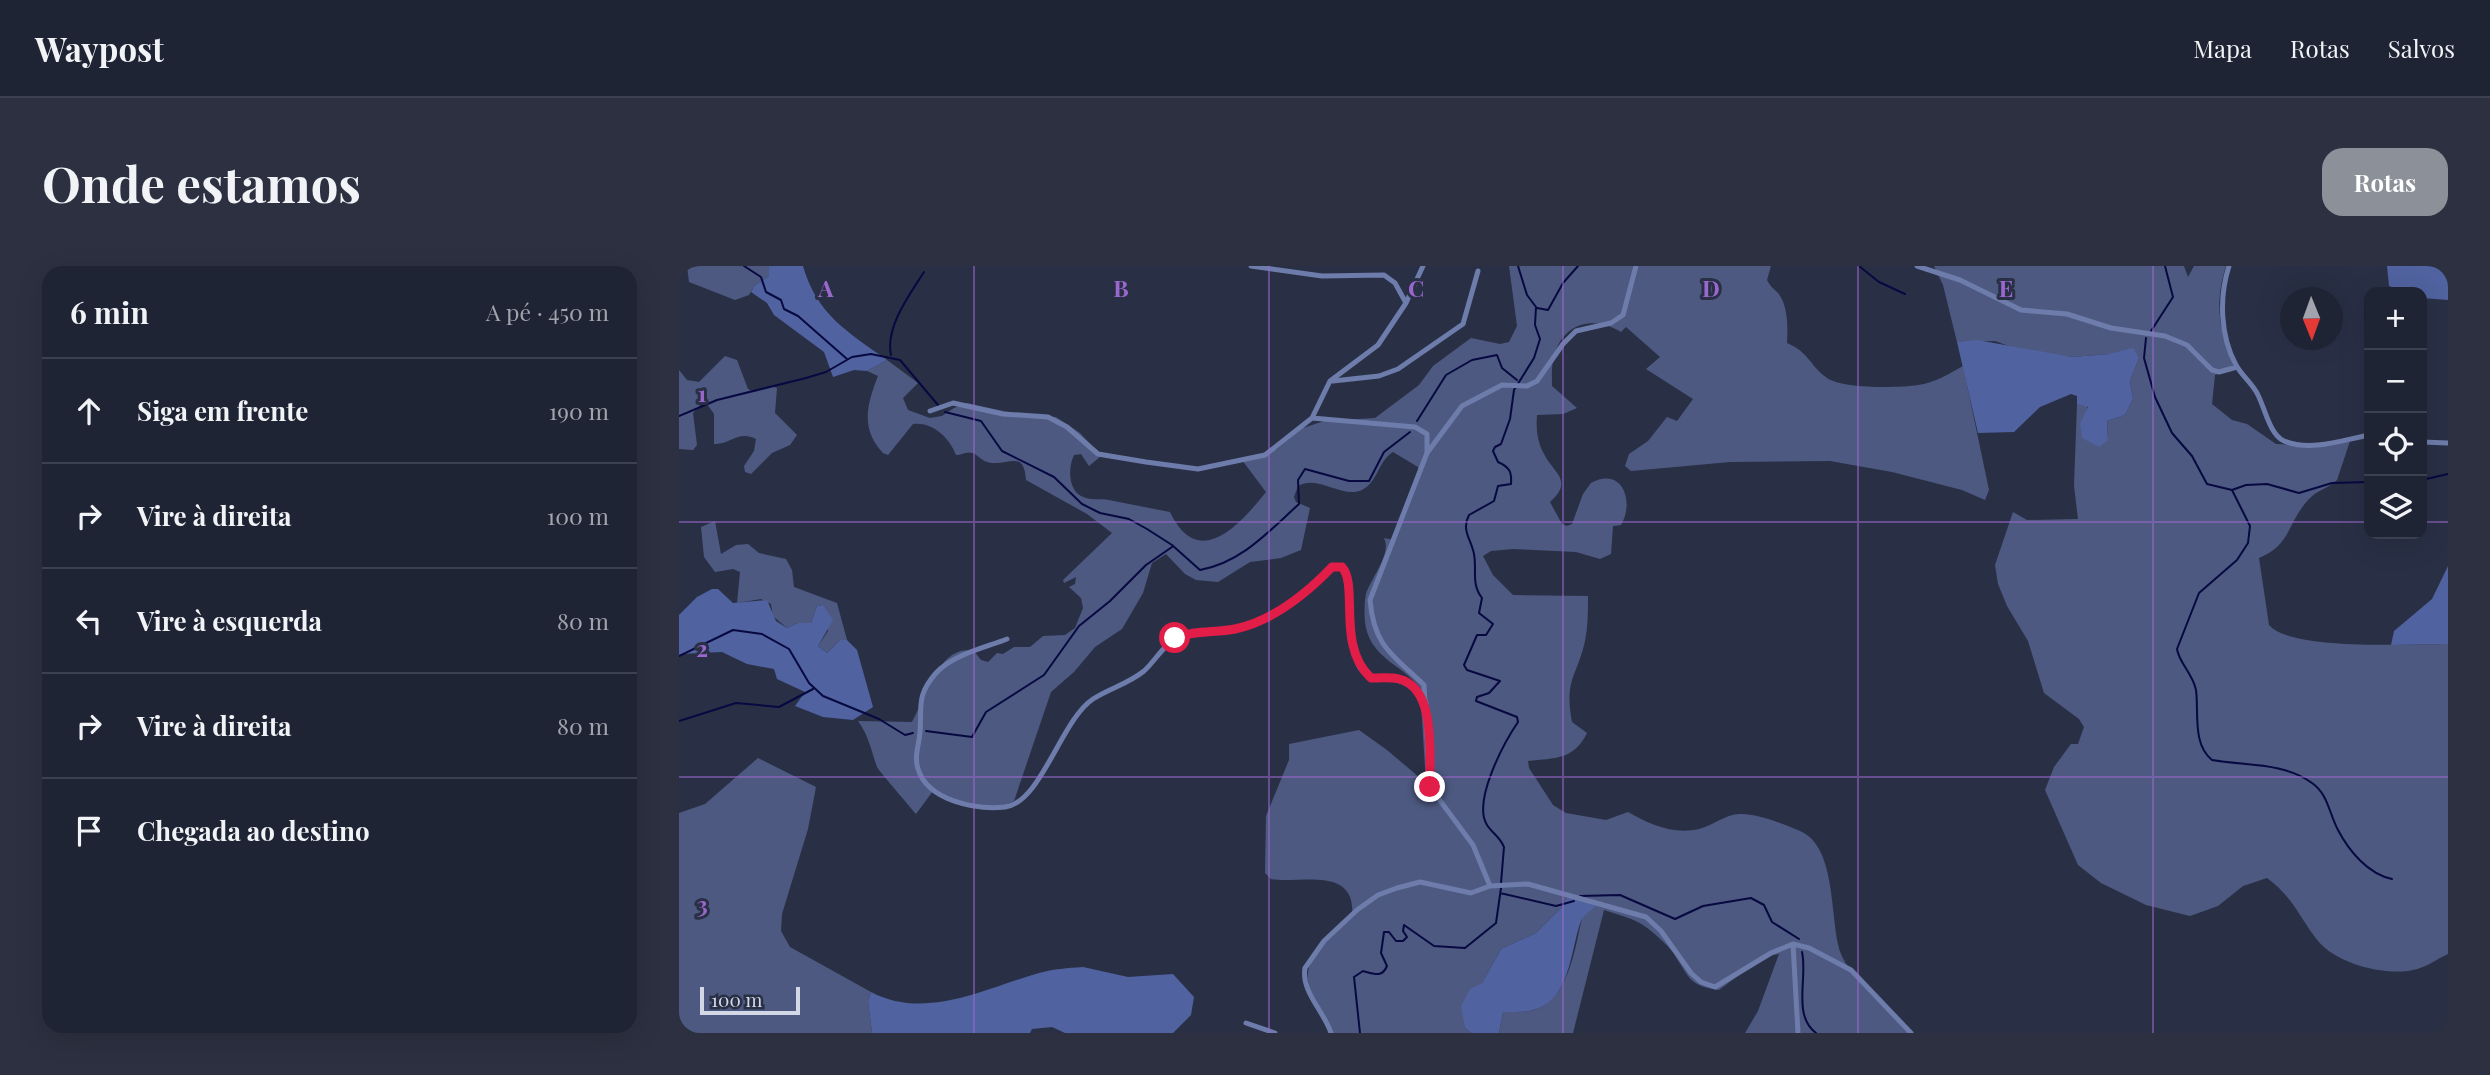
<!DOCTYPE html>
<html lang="pt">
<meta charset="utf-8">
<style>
body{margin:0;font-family:"Playfair Display",serif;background:#2c3040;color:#f1f3f6}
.controls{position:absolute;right:21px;top:21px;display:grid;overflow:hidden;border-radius:14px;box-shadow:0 7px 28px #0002}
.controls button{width:63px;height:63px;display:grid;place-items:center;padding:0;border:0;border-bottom:2px solid #3c414f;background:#1f2434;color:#f1f3f6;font:35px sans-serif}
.compass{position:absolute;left:1601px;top:21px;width:63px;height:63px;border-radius:50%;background:#1f2434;box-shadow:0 7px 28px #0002;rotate:179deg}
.scale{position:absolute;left:21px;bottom:18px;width:100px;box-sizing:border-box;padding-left:7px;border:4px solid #d3d8e6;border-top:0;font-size:19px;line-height:24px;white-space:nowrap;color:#d3d8e6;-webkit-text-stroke:5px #293046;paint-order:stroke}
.stop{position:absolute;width:21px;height:21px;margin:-16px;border:5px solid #e11d48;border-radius:50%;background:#fff}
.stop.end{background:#e11d48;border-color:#fff;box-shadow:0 2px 7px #0008}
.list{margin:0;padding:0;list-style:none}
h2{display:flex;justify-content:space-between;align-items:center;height:91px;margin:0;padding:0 28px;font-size:30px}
h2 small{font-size:23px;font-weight:400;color:#a1a4ac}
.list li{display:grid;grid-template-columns:46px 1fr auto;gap:21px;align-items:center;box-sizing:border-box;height:105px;padding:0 28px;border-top:2px solid #3c414f}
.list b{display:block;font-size:26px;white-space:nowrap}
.list em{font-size:23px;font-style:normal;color:#a1a4ac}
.icon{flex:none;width:38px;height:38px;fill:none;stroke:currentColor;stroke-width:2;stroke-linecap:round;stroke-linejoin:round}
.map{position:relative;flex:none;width:1769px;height:767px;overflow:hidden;border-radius:21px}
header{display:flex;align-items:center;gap:42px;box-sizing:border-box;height:98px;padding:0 35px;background:#1f2434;border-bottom:2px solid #3c414f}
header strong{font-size:33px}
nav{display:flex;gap:38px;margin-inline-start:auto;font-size:24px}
.intro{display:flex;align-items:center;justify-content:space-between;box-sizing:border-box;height:168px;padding:0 42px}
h1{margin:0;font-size:49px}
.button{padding:18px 32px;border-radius:21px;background:#8c9099;color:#fff;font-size:24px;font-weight:700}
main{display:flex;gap:42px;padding:0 42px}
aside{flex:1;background:#1f2434;border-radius:21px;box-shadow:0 7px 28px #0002}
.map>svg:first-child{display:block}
.green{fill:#4d5980}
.forest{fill:#50629f}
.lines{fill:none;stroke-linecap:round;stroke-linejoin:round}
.stream{stroke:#070940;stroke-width:2}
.street{stroke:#6d7caa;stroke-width:5}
.route{stroke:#e11d48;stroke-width:9}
.grid{fill:none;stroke:#9a68cd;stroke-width:2;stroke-opacity:0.55}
.grid-label{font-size:23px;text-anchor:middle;font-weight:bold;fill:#9a68cd;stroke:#293046;stroke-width:6;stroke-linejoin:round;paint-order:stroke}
</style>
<header>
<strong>Waypost</strong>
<nav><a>Mapa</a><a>Rotas</a><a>Salvos</a></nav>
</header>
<div class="intro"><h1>Onde estamos</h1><a class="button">Rotas</a></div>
<main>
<aside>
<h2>6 min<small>A pé · 450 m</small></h2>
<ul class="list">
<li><svg class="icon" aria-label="ahead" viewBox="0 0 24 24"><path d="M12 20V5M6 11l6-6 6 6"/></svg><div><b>Siga em frente</b></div><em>190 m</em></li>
<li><svg class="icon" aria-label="right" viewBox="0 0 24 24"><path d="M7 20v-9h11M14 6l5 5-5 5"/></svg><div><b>Vire à direita</b></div><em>100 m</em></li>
<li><svg class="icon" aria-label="left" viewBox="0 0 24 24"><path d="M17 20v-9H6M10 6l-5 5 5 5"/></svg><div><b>Vire à esquerda</b></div><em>80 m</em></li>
<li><svg class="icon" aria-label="right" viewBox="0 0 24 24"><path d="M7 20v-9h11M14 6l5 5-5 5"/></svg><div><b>Vire à direita</b></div><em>80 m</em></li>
<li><svg class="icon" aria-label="arrive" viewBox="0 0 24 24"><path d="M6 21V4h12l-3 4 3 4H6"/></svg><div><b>Chegada ao destino</b></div></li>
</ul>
</aside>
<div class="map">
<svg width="1769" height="767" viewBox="0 0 1769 767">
<rect width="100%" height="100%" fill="#293046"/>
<!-- green -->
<path class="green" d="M8,0H90V10L75,20L70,29L56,34L10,16Z
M830,0H1092L1088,14C1091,20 1094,22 1099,27C1109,39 1109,61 1108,77C1131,87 1130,99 1148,112C1163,123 1220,122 1239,119C1255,117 1270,108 1284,100L1310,224L1306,234L1283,224L1213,206L1151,195L1051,196L952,205L946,200L950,188L969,175L988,151L998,155L1014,133L967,103L981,91L947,61L942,66C917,50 886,55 876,87C872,97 873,110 873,120L898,142L884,148L858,149C857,163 858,175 865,188C875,208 895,214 871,236L883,258L888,260L893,258L904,228L912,217C943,200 956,235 942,259L934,260L932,288L921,293L897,286L834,283L812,285L804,290L814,309L834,329L909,330C909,345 909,360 906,375C898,411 885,413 893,456L908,467C895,494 876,492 849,495L850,502L874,539L887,547L927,554L949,546C970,558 994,569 1020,563C1033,560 1045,549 1060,548C1077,547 1105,558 1121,565C1159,581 1150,656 1162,688C1172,714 1213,747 1233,767H1066L1079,745L1100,688L1084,691L1040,724C1010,720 1010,711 995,688C988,678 976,668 967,661C955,652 939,649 925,644L894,767H820L824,746C833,745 843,746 852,745C889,737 896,683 903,652L883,641L857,667L822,683L803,717L786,762L792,767H651C616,703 622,699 673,651C678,599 622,618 592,613L586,607L587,550L610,494V478L680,464L708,484L747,517L741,422C725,400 694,393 687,362C685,353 685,337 687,328C692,312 713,288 705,272L714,274L740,207L739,201L714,186C699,195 699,216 683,224C662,233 640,208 619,220L615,231L617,236L631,242L622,284L602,292L571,296L539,316L517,314L506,308L487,288L473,297L464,327L443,363L416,381L395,406L372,426L335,535C308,551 282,535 254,525L237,548C232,542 200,505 198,501C192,484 190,470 179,455L233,456C246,434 260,377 295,385L302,394L309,396L318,387L324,388L335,381H351L364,370L386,369L396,362L404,342L402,332L390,321L396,318L397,311L385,317L384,314L433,267L408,248L347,214C345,185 332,198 314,197C305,197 301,191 294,187C287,185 283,189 277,189C271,172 253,155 234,158L209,189L204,187C181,163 188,138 199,110L188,105L208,94L239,117L224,132L229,144L251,152L263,150L275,142L288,137L352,151H377L401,167L422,190L410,200L402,188L395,189C389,201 389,223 402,230C411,235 421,232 430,234C450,238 470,242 491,246C519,305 560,260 587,226L563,194L598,183L624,162L645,155L696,152L740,119L754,100L792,72L821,78L830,76L838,60Z
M1255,0H1505L1509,11L1515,0H1547C1535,39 1540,64 1555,100L1536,109L1533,138L1553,154L1568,158L1597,178L1637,180L1672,172L1658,214C1650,222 1638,224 1630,233C1607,258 1613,278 1580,292L1590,359C1612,385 1733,378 1769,378V688C1758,693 1746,702 1734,704C1706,710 1658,698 1639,675C1620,651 1614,631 1588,612L1564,620L1539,640L1511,650L1467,639L1422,617L1399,599L1366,524L1375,501L1392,478H1399L1405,461L1400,453L1365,427L1349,375L1328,340L1319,318L1316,299L1334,246L1348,254L1399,253L1395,220L1398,138H1408V147L1403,153L1429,173L1428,155L1446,149L1454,133L1451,115L1460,92L1430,88L1393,91L1344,85L1316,75L1278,76L1264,19Z
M46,90L58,94L69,123L75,126L92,120L98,122L96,147L118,169L111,179L93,187L72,208L66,206L65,200L75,185L77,173C59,164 51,179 35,178V148L28,138H22L14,147L18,179L14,184L0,183V104L8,114L20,116Z
M36,255L42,288L57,279L69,278L80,287L107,293L113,304L115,321L158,337L168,374H161L148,387L139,380L149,365L144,339L138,340L132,357H119L108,362L94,350L92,338L82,333L58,337L61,306L54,303L36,306L25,291L22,261Z
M79,492L137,521L129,563L103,648L102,665L111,681L192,726L189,735L193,767H0V547L26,538Z"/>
<!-- forest -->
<path class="forest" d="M90,0H124C138,49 169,66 208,94L188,105L175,104L154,111L145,86L95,49L88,37L72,26L75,20L90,10Z
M1708,0H1769V34L1743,32V26H1725L1710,20Z
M1298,74L1393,91L1430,88L1454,82L1460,92L1451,115L1454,133L1446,149L1428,155L1429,174L1420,181L1403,172L1401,157L1409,141L1398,138V130L1392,128L1361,141L1335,166L1299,167L1278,76Z
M1769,300V378L1712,379L1715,365L1753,333Z
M33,323H39L54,337L88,334L97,355L108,362L119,357H132L138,340L144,339L154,354L139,380L148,387L161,374H168L178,384L194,441L174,454L144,451L116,440L126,426L98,413L95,403L68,398L43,386L2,388L0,391V349L18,331Z
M890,629L917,640C912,644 905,649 902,655C891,684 892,737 851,745C843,746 833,746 824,746L820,767H792L786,762L782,740L791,723L803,717L822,683L857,667L883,641Z
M404,701L449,711L494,708L515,731L512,749L494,767H386L373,761L353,763L351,767H193L189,735L192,726C247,755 307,722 360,707C374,703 389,702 404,701Z"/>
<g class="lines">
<!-- stream -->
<path class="stream" d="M65,0L82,11L87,26L102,34L105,43L119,50L168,93
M1180,0L1200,16L1226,28
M858,42L869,44L884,17L899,0
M1472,65L1494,31L1486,0
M1467,72L1465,92L1476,131L1493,167L1513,190L1528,218L1553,224L1567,219L1588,218L1620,227L1653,217L1690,216
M212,89C206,61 231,28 245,6
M266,146L302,155L323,185L375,211L403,238L421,247L450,253L468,263L493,279L521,304C563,296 589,266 620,238L619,214L626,203L670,215H690L705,186L731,166
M0,150L38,134L127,112L147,106L173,91L192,88L221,94L259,139
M738,155L767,109L793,94L818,89L823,102L838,114
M1743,214L1769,208
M1553,224L1571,260L1569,277L1558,294L1520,327L1498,383C1500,397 1514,408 1517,424C1520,446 1513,478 1533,494C1566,500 1604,496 1633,517C1649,528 1650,547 1659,564C1670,585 1689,608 1713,613
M0,390L54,364L83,368L110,383L130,417L144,430L200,453L226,469L234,467
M0,455L57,437L100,441L134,423
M247,465L293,471L307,446L365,409L400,360L431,335L467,299L493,281
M822,617L825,581C821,571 813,567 808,559C793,535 826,475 839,456L838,451L797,435L798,431L810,427L821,415L788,404L785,399L798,369H807L814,358L800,347L803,332C792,318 798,304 795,288C792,273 782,264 790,249L815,235L819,220L832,218C833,205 830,201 819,196L814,185L816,181L822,178L831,153L835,124L855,92L861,73L856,59L857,41L848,29L839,0
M821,627L877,640L895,635
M901,630L941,629L996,653L1024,640L1072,632L1085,639L1093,656L1120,673
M1123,686C1129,711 1113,749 1137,767
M681,767L675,711L684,705C695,708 703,712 708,700L702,687L705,666H710L717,675H724L728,671L724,665L725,659L755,680L786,682L817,657L822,622"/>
<!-- street -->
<path class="street" d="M572,0L643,10L705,9L716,17L727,37
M1238,0L1281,14L1342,44L1388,48L1432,62L1486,70L1508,79L1533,104L1540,106L1558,101
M1550,0C1540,31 1541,70 1557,99C1563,110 1574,118 1579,129C1586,143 1591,169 1605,175C1632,186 1664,174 1690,169
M654,115L700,110L719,103L784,58L799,5
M251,145L274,137L324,148L369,151L388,161L419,188L467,196L519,203L586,189L633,152L651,115L699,79L727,37L744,0
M633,152L736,161L748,168V187
M1743,176L1769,177
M328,373C305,382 273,389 257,407C237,430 243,440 241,466C240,479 235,490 239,503C249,535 297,544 326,541C362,537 382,454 414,433C431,422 449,418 465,405C477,394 484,379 499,371C514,363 538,366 556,363C592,355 628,327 653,301H663C675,315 666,376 680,400C682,405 689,409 692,412C722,413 728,413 747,437
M811,620L794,579L751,521L745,419C714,389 695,381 691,334L748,187L783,140L823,119L848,120L858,115L884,78L897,65L932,57L944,49L957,0
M1114,678L1119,767
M567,757L596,767
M652,767C645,745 622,726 626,702L645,675L678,644L699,629L718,622L741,616L792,627L811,620L849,618L967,651L982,665L1012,707L1022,716L1036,721L1092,687L1114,678L1130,682L1172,704L1232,767"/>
</g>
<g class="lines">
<!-- route -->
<path class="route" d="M496,372C515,364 537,367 556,363C593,355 628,327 653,301H663C680,320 657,380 692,412C701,412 712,411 720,413C758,422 750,490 751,521"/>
</g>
<!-- grid -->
<path class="grid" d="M295,0V767M590,0V767M884,0V767M1179,0V767M1474,0V767M0,256H1690M1743,256H1769M0,511H1769"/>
<g class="grid-label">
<text x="147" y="31">A</text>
<text x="442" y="31">B</text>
<text x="737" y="31">C</text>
<text x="1032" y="31">D</text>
<text x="1327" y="31">E</text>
<text x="23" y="136">1</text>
<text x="23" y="391">2</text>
<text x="23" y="647">3</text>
</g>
</svg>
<div class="controls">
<button>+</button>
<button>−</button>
<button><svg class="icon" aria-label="locate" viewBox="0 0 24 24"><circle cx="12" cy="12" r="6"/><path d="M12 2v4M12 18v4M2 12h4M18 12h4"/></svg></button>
<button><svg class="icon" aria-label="layers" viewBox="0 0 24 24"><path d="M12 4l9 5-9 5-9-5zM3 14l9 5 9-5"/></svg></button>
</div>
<svg class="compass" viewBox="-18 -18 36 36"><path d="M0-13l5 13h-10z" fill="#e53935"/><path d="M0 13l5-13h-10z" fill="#a1a4ac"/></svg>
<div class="scale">100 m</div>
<div class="stop" style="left:496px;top:372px"></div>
<div class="stop end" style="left:751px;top:521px"></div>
</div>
</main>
